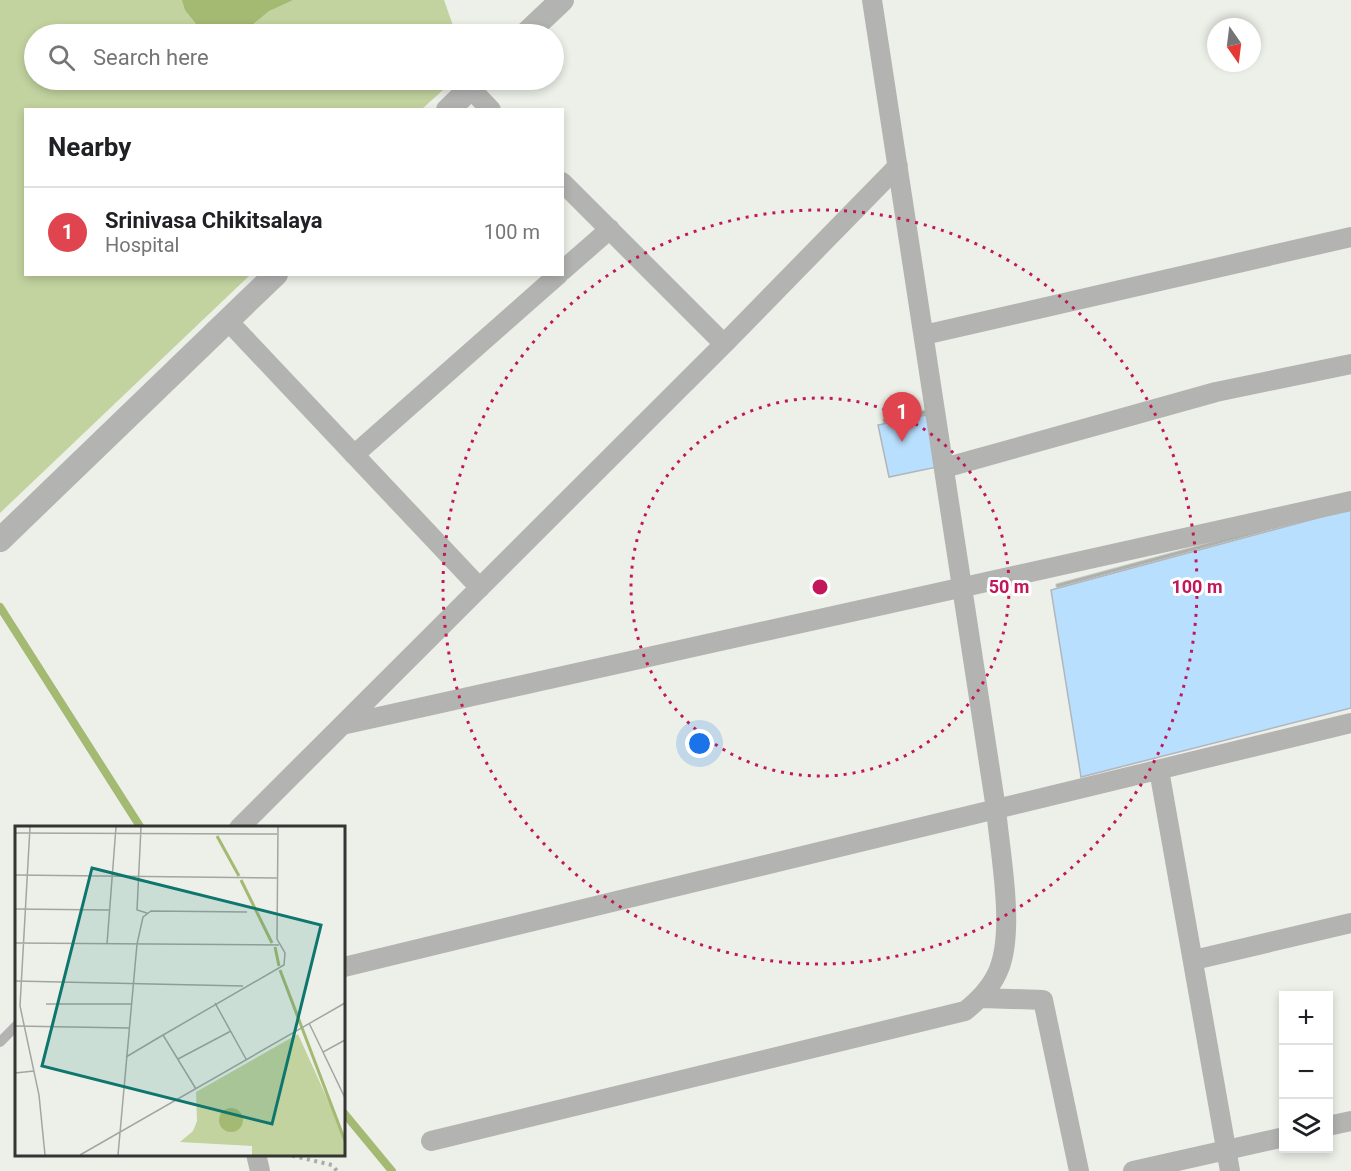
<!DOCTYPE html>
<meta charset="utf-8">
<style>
body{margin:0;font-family:Roboto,sans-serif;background:#f2f2f2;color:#202124}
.controls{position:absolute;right:18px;bottom:18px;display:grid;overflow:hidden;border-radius:0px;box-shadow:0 3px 9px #0003}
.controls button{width:54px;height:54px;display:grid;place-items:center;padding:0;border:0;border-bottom:2px solid #e0e0e0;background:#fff;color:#202124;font:30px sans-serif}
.compass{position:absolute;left:1207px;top:18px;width:54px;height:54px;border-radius:50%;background:#fff;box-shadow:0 3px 9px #0003;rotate:166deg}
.you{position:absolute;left:700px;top:744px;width:21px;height:21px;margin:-15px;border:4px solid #fff;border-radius:50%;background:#1a73e8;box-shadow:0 0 0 9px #1a73e833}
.badge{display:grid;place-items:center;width:39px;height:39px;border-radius:50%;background:#111827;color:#fff;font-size:20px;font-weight:700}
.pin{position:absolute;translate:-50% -50px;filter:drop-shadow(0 2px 3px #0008)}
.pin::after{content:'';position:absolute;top:32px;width:21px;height:18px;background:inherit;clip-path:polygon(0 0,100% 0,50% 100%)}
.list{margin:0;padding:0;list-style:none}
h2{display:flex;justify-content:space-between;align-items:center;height:78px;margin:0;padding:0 24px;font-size:26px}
h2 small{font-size:20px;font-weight:400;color:#757577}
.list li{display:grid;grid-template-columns:39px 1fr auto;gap:18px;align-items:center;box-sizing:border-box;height:90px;padding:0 24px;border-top:2px solid #e0e0e0}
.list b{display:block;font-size:22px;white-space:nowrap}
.list p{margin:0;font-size:20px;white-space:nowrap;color:#757577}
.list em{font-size:20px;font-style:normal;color:#757577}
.icon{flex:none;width:33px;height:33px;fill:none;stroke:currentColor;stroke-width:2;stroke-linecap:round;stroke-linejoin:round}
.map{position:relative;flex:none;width:1351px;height:1171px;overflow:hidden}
.search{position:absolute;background:#fff;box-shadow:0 3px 9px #0003;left:24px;top:24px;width:540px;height:66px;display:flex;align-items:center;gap:15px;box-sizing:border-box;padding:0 21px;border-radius:33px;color:#757577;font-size:22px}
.panel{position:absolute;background:#fff;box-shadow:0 3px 9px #0003;left:24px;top:108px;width:540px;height:168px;border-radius:0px}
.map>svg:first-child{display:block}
.green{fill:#c2d39f}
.water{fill:#a4b972}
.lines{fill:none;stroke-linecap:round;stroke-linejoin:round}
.stream{stroke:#a4b972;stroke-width:8}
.building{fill:#b8dffe;stroke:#b1b6bb;stroke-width:1.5;filter:url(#shadow)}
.path{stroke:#aaaca7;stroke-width:4;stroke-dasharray:3 4.5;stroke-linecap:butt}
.service{stroke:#b3b4b2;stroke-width:10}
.minor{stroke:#b3b4b2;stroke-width:20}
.tertiary{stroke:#b3b4b2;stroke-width:24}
.ring{fill:none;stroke:#c2185b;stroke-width:3;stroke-dasharray:3 6}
.inset-river{fill:none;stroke:#a4b972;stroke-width:3}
.inset-road{fill:none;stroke:#a3a5a0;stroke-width:1.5}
.view{fill:#0f766e;fill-opacity:0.15;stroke:#0f766e;stroke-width:3}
.inset-edge{fill:none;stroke:#343533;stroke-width:3}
.centre{fill:#c2185b;stroke:#fff;stroke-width:3}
.ring-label{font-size:18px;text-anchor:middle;font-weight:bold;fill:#c2185b;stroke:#fff;stroke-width:6;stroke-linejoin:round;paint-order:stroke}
</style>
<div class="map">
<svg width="1351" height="1171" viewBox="0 0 1351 1171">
<defs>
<filter id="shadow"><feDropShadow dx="5.5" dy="-5.5" stdDeviation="0" flood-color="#0004"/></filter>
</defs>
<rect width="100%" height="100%" fill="#edf0e9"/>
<!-- green -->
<path class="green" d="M0,0H444L456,34H34V80H454L422,109L26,110V274L250,275L0,513Z"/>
<!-- water -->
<path class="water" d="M182,0H293L269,11L252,25L226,31L197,25L185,10Z"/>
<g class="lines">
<!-- stream -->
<path class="stream" d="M0,607L141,828
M344,1113L392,1171"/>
</g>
<!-- building -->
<path class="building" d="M926,415L937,467L889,477L878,425Z
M1351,509V708L1081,777L1051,590Z"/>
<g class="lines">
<!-- path -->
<path class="path" d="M285,1154L332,1165L337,1171"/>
<!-- service -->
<path class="service" d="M0,1042L16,1026"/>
<!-- minor -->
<path class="minor" d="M470,88L491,110
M562,271L610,229
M228,321L480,588
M924,335L1351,237
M724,344L898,166
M354,455L559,274
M944,468L1216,392L1351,364
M342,725L1351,501
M1159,770L1230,1171
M239,828L724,344L562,182
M1194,960L1351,923
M344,967L1351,723
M982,998L1043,1000L1079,1171
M1328,1126L1351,1121
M431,1141L965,1011C979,1000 992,987 999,969C1015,929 1000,853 996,809L872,0
M256,1154L260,1171
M1133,1171L1284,1137"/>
<!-- tertiary -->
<path class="tertiary" d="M526,34L562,0
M448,110L479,80
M0,540L276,274"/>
</g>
<!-- distance rings -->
<g class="ring">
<circle cx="820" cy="587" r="189"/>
<circle cx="820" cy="587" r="377"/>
</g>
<!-- overview -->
<g transform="translate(15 826)">
<rect width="330" height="330" fill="#edf0e9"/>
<path d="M283,208L330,312V329H237V320L165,316L178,305L182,295L181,266Z" fill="#c2d39f"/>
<path d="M204 294a12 12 0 1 1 24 0a12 12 0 1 1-24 0Z" fill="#a4b972"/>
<path class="inset-river" d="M202,10L224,50M226,54L257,117M260,121L264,140M265,144L330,315"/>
<path class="inset-road" d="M15,1L5,180L24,269L30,329M126,1L122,84L132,87M0,7L262,8M0,49L262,52M0,83L95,84M0,117L264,119M92,118L101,1M0,155L228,160M200,177L231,233M31,178H116M294,197L308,226M0,200L114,202M330,214L308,226L330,272M111,231L148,209M163,233L216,205M0,247L19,245M181,263L148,209L269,139L270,127L262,113L263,1M65,329L330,177M103,329L122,118L128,91L136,85L232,86"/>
<path class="view" d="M77,42L306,99L257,298L27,240Z"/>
<rect width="330" height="330" class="inset-edge"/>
</g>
<circle cx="820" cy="587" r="9" class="centre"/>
<g class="ring-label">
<text x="1009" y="593">50 m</text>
<text x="1197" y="593">100 m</text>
</g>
</svg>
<div class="controls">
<button>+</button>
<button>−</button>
<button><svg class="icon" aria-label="layers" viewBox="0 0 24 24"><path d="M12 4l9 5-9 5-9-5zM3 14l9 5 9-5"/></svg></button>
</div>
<svg class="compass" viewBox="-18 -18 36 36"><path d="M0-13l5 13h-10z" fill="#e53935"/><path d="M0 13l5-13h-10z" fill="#757577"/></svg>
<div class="you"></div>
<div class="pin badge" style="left:902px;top:442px;background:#e0444e">1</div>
<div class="search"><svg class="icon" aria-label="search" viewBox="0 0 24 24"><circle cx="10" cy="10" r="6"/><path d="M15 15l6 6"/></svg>Search here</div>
<section class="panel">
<h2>Nearby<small></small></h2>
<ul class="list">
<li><span class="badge" style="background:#e0444e">1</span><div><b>Srinivasa Chikitsalaya</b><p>Hospital</p></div><em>100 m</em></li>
</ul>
</section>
</div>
